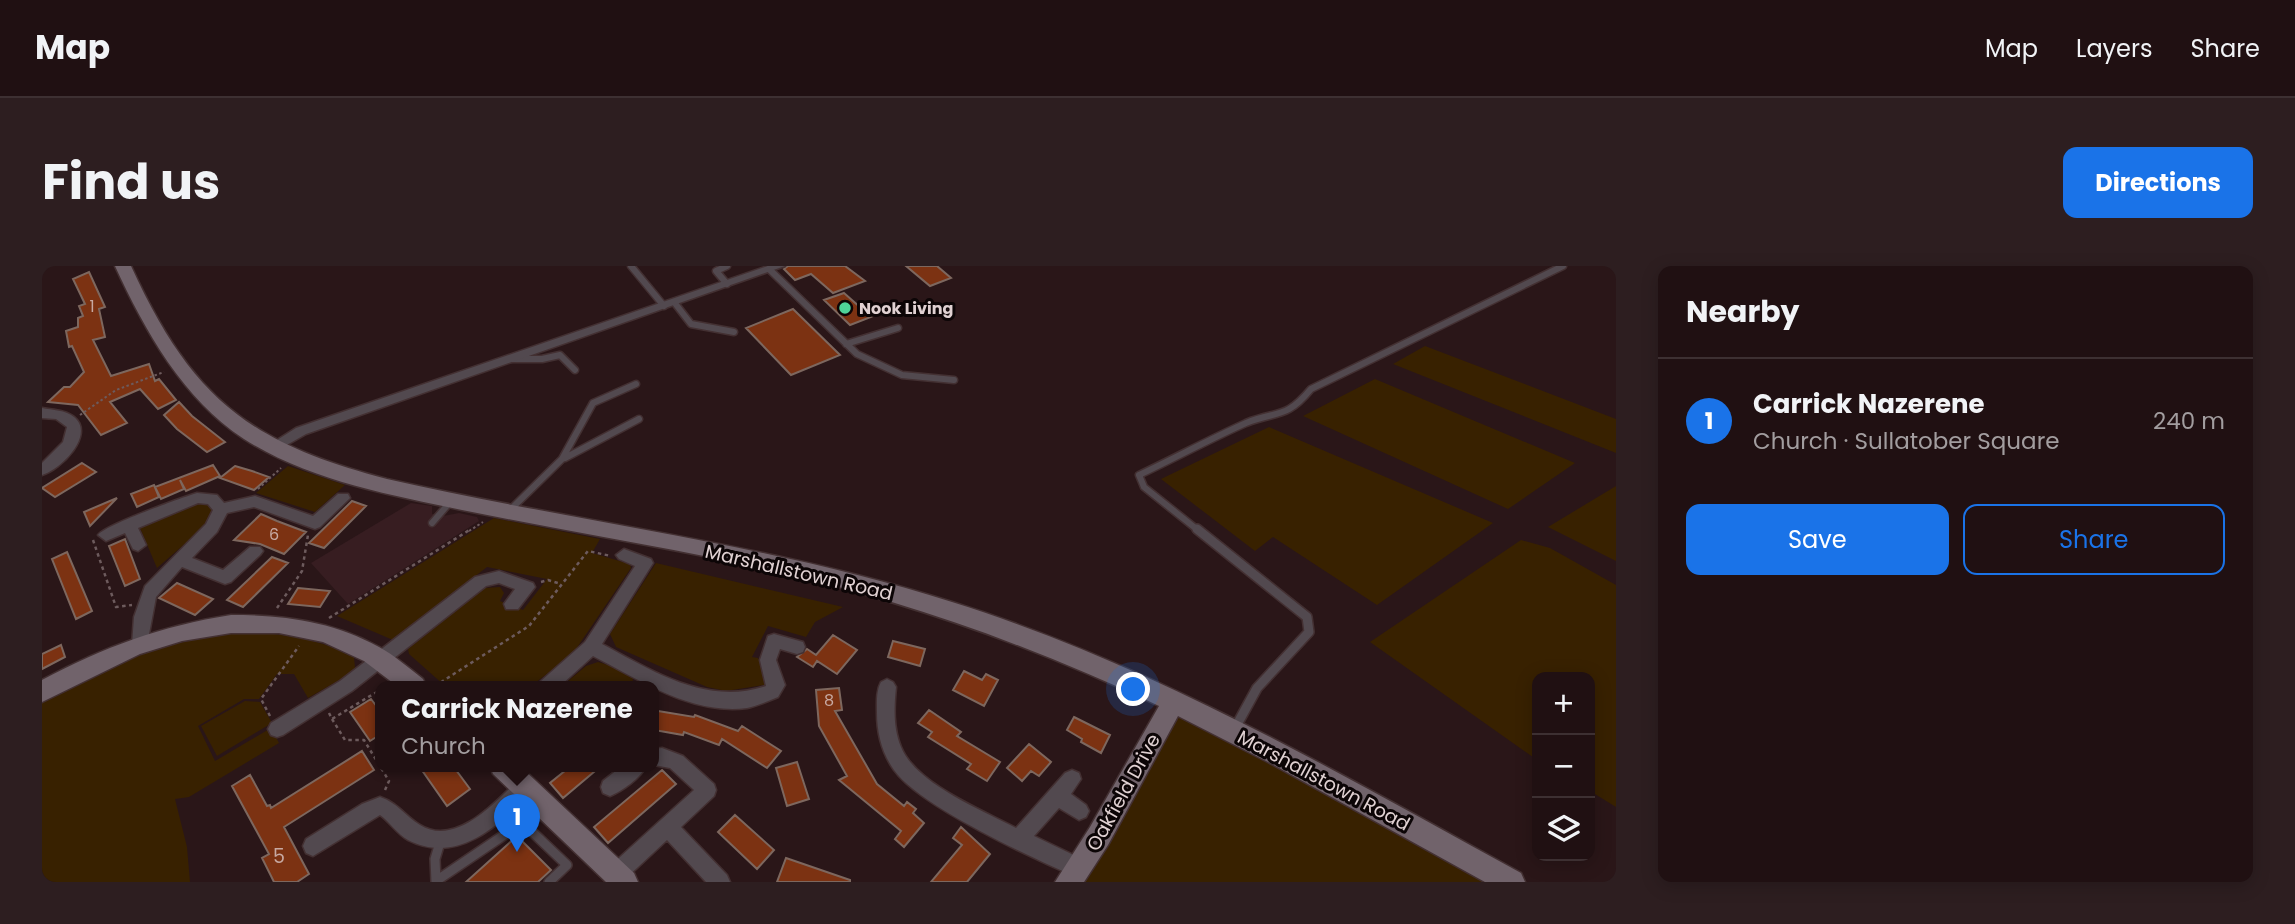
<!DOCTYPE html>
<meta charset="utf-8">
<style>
body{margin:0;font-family:Poppins,sans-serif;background:#2d1e20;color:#f1f3f6}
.controls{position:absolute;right:21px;bottom:21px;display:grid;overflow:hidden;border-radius:14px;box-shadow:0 4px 18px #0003}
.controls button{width:63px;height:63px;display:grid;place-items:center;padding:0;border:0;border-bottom:2px solid #3d3032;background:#201012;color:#f1f3f6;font:35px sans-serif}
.you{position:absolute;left:1092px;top:424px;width:24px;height:24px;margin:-18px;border:5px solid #fff;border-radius:50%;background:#1a73e8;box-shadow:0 0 0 10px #1a73e833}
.badge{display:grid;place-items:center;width:46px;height:46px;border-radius:50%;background:#1a73e8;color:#fff;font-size:23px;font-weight:700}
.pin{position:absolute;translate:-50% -58px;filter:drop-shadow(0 2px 4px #0008)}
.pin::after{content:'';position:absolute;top:37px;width:24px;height:21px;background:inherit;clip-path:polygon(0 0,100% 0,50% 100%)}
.popup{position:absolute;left:333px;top:415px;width:284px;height:91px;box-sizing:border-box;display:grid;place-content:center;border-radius:14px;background:#201012;filter:drop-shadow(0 2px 5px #0005);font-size:23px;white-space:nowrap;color:#a29d9f}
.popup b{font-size:26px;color:#f1f3f6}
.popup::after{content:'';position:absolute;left:50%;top:100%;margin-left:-14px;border:14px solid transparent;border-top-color:#201012}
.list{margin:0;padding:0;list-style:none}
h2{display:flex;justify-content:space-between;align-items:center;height:91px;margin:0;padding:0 28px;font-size:30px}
h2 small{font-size:23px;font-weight:400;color:#a29d9f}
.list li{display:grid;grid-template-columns:46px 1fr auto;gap:21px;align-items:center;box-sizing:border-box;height:126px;padding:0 28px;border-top:2px solid #3d3032}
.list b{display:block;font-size:26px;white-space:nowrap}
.list p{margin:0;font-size:23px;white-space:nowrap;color:#a29d9f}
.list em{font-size:23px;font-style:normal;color:#a29d9f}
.actions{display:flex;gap:14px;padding:21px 28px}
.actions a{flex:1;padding:16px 0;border:2px solid #1a73e8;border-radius:14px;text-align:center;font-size:24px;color:#1a73e8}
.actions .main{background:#1a73e8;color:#fff}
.icon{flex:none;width:38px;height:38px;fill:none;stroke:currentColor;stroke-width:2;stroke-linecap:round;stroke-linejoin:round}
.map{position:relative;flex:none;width:1574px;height:616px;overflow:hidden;border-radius:14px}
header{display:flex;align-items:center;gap:42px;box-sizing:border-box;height:98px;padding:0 35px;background:#201012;border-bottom:2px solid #3d3032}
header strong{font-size:33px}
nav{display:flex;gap:38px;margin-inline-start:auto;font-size:24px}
.intro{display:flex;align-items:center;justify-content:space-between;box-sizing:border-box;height:168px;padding:0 42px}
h1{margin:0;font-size:49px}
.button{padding:18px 32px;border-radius:14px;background:#1a73e8;color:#fff;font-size:24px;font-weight:700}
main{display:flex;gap:42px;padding:0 42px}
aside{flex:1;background:#201012;border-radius:14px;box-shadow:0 4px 18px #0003}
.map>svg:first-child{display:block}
.built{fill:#371d21}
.green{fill:#382100}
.building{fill:#7c3212;stroke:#7d675e;stroke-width:2}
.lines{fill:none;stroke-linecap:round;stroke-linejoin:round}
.lane-far1-casing{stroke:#433032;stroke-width:9}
.lane-casing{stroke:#433032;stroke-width:12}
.street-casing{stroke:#433032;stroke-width:3}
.secondary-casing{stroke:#433032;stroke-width:3}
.path-far1{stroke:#6d5b5d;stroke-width:2;stroke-dasharray:2.5 2.5;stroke-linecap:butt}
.path{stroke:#6d5b5d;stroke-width:2.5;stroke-dasharray:3.5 3.5;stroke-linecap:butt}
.lane-far1{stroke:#52494f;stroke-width:6}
.lane{stroke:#52494f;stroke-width:9}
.street{fill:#52494f;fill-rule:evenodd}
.secondary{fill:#71636b;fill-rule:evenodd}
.poi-dot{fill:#4fd399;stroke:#0c0506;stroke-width:2.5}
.labels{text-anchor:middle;stroke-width:6;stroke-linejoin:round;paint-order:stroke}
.number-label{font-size:16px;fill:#c7a9a2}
.far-poi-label{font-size:16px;font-weight:bold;fill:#e0d1d2;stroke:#0c0506;text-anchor:start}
.street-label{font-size:19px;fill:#e0d1d2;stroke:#0c0506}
.near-number-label{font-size:19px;fill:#c7a9a2}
</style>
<header>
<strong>Map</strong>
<nav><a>Map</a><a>Layers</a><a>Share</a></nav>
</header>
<div class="intro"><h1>Find us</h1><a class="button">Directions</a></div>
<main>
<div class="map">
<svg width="1574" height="616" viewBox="0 0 1574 616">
<rect width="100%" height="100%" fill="#2a1618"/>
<!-- built -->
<path class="built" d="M369,237L390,240V248L401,250L417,247L435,251L437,255L306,338L269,297Z"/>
<!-- green -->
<path class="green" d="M1383,80L1574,153V187L1351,98Z
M1333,113L1533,197L1466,243L1261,150Z
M1227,161L1451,257L1335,339L1231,271L1213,285L1119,213Z
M246,200L303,219L273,246L214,227Z
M1574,220V295L1506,261Z
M156,236L166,238L172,244L168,256L115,302L98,262Z
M452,252L558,273L550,287L588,298L589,302L530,389L489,420H403L367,388L366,383L443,322L458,321L462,327L458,335L481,344L505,313L445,301L351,374L295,350Z
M1479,274L1508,282L1574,319V541L1548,525V411H1495V494L1328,376Z
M614,297L801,341L773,356L764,371L726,360L710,391L716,392L725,414L722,419L684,425L665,421L574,381L568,368Z
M211,366C247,369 280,374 312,391L313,402L308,408L266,432L252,408H235L217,433H202L156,460L173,495L229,462L237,477L147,531L133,533L145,581L148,616H0V434C75,397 126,371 211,366Z
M556,396L573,401L591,412L590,420H520L544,400Z
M203,435L218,436L230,457L175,490L159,460Z
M1132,435L1470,616H1017Z"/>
<!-- building -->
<path class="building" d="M746,0H803L823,15L791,27L769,8L753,14L742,3Z
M864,0H895L909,12L888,20Z
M47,6L63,41L57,43L63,71L51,74L69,110L107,98L113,115L117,113L134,134L116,143L98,123L68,136L85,157L59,169L36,139L6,136L22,121H28L42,106L30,80L27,81L24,65L36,61V52L41,50L37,40L43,38L31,13Z
M802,27L829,51L808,59L782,34Z
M751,43L798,89L749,109L704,62Z
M137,136L150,150L183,176L165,186L135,163L122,149Z
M40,197L54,206L13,231L0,222Z
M171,199L178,210L144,225L138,214L142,223L119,233L113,221Z
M193,200L210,205L227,211L212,224L178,212Z
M112,219L117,231L95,241L89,228Z
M75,232L48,260L42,246Z
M310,235L324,240L282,282L267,277Z
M219,248L235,255L264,266L242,288L218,278L192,274Z
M83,273L98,313L83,320L67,280Z
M25,286L50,345L34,353L10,293Z
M230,291L246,297L201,341L185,334Z
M135,317L171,333L153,349L117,332Z
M256,322L288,325L278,341L246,338Z
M791,369L815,384L795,408L775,395L771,401L755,391L765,383L774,389Z
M851,375L883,383L878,400L846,391Z
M19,379L23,391L0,403V388Z
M922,405L940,414L944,408L956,414L942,440L911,424Z
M797,422L800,444L793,445L835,518L862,540L865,536L874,543L871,547L882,557L862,581L853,573L859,565L797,514L805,510L777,460L774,424Z
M329,433L339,446V468L328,475L308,446Z
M887,444L919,466L915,470L958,496L945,515L925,503L929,498L886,471L890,466L876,457Z
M616,445L652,451L653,449L696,465L700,460L739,485L725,502L680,473L677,479L642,466L641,469L612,464Z
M1032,451L1068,469L1059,487L1039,476L1040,473L1025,464Z
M987,478L1009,496L997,510L989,505L980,515L965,502Z
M320,485L332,504L242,561L267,608L255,616H232L220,592L227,588L190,520L208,509L225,540L228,539L229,542Z
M755,496L767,533L745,540L734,502Z
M377,500H411L428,523L405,540Z
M529,500H559L521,532L508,517Z
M620,504L634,518L566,577L552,561Z
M693,549L732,584L715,603L676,566Z
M919,561L948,588L925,616H889L920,579L911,572Z
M475,570L509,604L496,616H424Z
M744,592L808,614V616H735Z"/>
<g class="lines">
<!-- lane-far1 casing -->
<g class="lane-far1-casing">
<path id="lane-far1" d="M589,0L622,40
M685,0L674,5L685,18
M727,3L815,88L860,109L912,114
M632,36L649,58L692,66
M804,78L856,62
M469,93H500L518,89L533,104
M523,192L597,153
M466,246L520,193L551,137L594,118
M390,257L409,235
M1157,265L1102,221L1097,209C1133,192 1168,173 1204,157C1236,144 1243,154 1269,123L1521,0"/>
</g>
<!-- lane casing -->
<g class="lane-casing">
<path id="lane" d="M1155,263L1265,351L1267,366L1215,422L1192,464
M394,615L468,565L484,560L525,599L507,616
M394,616L393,593L399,573"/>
</g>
<!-- street casing -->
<g class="street-casing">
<path id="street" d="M726,0H743L264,168L236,184L231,186L224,181L254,162Z
M0,142C10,144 24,144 32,151C54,169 18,204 0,209V197L21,176L25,161L14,153L0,152Z
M155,227L175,229L182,237L213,230L271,250L296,228H306L308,232L278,261L273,263L212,241L185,247L175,266L150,292L181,304L208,281H218L221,285L218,289L189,316L183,318L140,301L114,331L104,384L98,386L92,384L90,379L92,351L103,320L164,258L171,244L166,238L156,237L96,262L104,279L96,285L91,283L83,267L64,275L56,269C63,259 139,232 155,227Z
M582,283L609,293L611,297L560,378C611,405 664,440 724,420L718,394L726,370L732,368L761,376L763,381L761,386L755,388L738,383L734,394L743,419L736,431C726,435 715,440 705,442C649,449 598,414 551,390L518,420H496L499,415L543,376L593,300L577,293L574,289Z
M457,305L491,317L493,321L476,343H464L462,338L473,323L457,317L444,320L310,425L241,469L235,471L229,469L226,463L229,457L298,415L433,311Z
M845,413L851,416L854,421C852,441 851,462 859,481C874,518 940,544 974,562L1023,507L1030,504L1037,507L1039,513L1029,528L1044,539L1047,545L1044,551L1037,554L1017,542L992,570L1044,595L1047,602L1044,609L1037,612C994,594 877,540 852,504C840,487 835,467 835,447C835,437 834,425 839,416Z
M620,482L641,490L672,518L674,524L672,530L639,561L685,609L688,616H664L625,574L581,615H567L564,608L567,601L652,524L628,502L612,499V483Z
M580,500H604C599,512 580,525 568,530L561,527L559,521L561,515Z
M482,512L489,515L491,521L489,527C456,560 415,599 366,574C355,568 348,556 338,549L271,590L264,587L261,580L264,573L320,538L338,531C356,537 363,550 378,559C413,581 453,537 475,515Z"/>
</g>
<!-- secondary casing -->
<g class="secondary-casing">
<path id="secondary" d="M73,0H89C149,131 206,177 345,213C533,256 725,277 910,336C1111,399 1295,506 1479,607L1483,616H1443L1226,496L1136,450L1066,579L1042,616H1013L1048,561L1117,440C979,374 837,326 687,295C598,277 509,262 420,244C347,229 266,214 202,173C141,133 103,65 73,0Z
M189,349C241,349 290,355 337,381C352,389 367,402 381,413L384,420H355L322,395L281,376L237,367H189L140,375L98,388L0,436V414C62,381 119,360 189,349Z
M448,500H478L592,607L596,616H564L451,508Z"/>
</g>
<!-- path-far1 -->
<path class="path-far1" d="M38,149L74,124L122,106
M216,223L239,202
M427,265L441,256"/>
<!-- path -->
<path class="path" d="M51,274L74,341L90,339
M499,316L506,314L519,318
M235,342L260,305L266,269
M287,352L429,263
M393,420L487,360L546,285L569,290
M287,447L290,453L338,424
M228,450L219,433L257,380
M290,453L303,474H322L347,515L343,524"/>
<!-- lane-far1 -->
<use href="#lane-far1" class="lane-far1"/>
<!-- lane -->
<use href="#lane" class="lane"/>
<!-- street -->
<use href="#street" class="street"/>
<!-- secondary -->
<use href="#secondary" class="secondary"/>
</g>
<!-- markers -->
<circle class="poi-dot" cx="803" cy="42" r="7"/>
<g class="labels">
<!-- number labels -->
<g class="number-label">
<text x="50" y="46">1</text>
<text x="232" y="274">6</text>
<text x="787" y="440">8</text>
</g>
<!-- far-poi labels -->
<g class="far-poi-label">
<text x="817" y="48">Nook Living</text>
</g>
<!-- street labels -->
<g class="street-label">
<text transform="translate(757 306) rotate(13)" y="7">Marshallstown Road</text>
<text transform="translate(1282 514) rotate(28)" y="7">Marshallstown Road</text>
<text transform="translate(1081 526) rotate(-61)" y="7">Oakfield Drive</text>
</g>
<!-- near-number labels -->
<g class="near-number-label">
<text x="237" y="597">5</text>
</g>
</g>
</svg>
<div class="controls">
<button>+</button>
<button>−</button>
<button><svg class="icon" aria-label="layers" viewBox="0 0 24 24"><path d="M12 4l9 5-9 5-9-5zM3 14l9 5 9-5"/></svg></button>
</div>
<div class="you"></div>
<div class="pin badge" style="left:475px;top:586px">1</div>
<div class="popup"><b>Carrick Nazerene</b>Church</div>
</div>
<aside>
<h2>Nearby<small></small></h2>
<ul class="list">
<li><span class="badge">1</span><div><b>Carrick Nazerene</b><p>Church · Sullatober Square</p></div><em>240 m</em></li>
</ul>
<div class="actions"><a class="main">Save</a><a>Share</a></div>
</aside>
</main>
